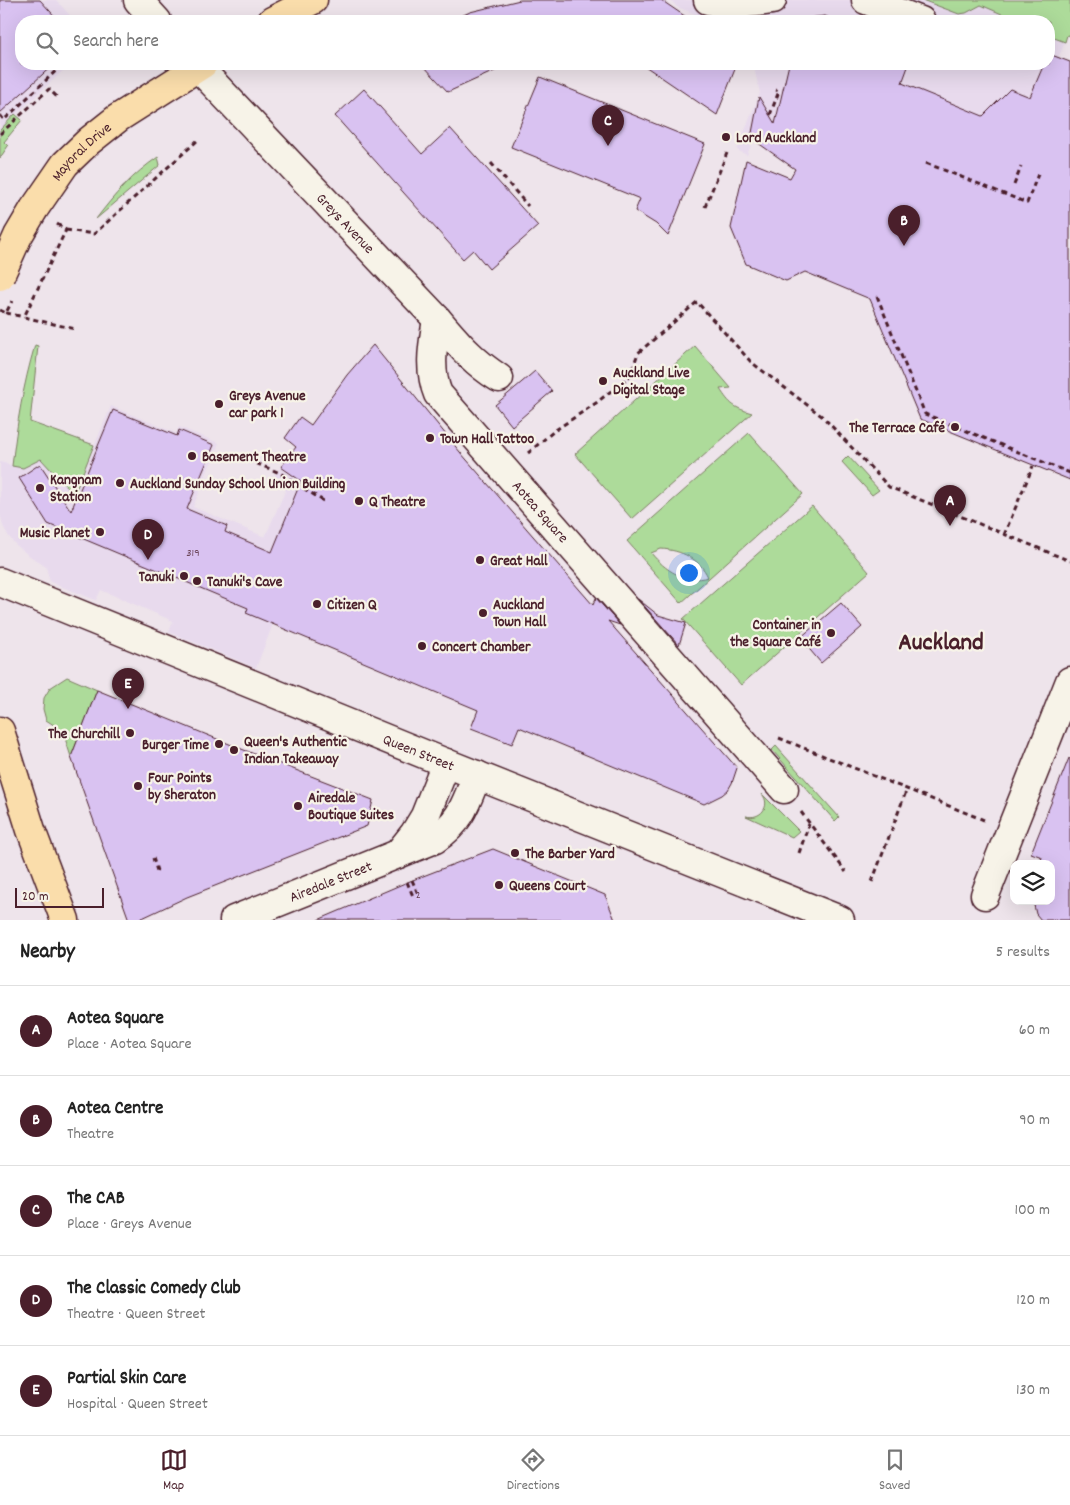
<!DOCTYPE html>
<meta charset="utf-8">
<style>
body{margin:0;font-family:Dekko,sans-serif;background:#f2f2f2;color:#222}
.controls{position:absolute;right:15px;bottom:15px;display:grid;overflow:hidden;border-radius:10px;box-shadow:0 5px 20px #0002}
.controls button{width:45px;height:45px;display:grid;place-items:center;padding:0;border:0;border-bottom:1px solid #e0e0e0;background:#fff;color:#222;font:25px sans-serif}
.scale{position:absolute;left:15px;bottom:12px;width:89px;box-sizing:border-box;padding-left:5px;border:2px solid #4a1f2b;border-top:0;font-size:14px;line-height:18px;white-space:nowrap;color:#4a1f2b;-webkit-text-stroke:4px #f7f3e8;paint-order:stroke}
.you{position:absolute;left:688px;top:572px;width:18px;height:18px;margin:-12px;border:4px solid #fff;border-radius:50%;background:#1a73e8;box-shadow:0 0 0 8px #1a73e833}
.badge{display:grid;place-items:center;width:32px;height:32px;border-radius:50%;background:#4a1f2b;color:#fff;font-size:16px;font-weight:700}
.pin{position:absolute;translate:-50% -41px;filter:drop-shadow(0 1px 2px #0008)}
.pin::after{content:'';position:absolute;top:26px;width:18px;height:15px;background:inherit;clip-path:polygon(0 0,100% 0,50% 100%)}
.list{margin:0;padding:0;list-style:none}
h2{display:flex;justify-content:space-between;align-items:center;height:65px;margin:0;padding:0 20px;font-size:21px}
h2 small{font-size:16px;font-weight:400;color:#767676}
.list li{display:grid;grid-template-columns:32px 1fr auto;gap:15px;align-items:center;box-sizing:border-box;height:90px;padding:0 20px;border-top:1px solid #e0e0e0}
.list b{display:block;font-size:19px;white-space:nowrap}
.list p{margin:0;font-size:16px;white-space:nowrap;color:#767676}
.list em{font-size:16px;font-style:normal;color:#767676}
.icon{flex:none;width:28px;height:28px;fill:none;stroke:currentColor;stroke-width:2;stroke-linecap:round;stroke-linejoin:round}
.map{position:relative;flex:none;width:1070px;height:920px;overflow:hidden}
.search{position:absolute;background:#fff;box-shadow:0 5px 20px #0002;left:15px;right:15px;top:15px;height:55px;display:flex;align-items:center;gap:12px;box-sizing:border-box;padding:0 18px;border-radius:20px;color:#767676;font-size:19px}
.sheet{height:515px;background:#fff}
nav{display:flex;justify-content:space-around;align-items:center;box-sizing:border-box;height:70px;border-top:1px solid #e0e0e0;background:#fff;font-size:14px;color:#767676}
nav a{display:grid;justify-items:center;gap:2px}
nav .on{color:#4a1f2b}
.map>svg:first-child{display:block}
.built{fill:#e8daed}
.green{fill:#addb9a;stroke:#7c7d62;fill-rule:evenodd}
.building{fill:#d9c2f1;stroke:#4a1f2b}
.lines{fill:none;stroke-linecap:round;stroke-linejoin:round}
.minor-casing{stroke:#4a1f2b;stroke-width:31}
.major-casing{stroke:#4a1f2b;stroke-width:31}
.path{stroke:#4a1f2b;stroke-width:3;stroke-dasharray:5 4;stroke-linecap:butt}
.minor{stroke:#f7f3e8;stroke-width:28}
.major{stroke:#faddab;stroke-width:28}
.major-bridge-casing{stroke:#4a1f2b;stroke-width:31;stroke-linecap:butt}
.major-bridge{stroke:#faddab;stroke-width:28}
.poi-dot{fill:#4a1f2b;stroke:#f7f3e8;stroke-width:2}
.labels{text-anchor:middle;stroke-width:4.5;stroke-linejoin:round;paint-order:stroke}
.number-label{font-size:12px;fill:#6e485c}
.poi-label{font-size:15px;font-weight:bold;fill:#4a1f2b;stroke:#f7f3e8;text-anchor:start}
.street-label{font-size:15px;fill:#4a1f2b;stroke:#f7f3e8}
.town-label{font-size:25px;font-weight:bold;fill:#4a1f2b;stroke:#f7f3e8}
</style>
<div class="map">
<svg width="1070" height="920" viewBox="0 0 1070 920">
<rect width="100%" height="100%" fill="#eee4eb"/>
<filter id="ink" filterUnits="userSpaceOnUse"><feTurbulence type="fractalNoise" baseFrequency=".02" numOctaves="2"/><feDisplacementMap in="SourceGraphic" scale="10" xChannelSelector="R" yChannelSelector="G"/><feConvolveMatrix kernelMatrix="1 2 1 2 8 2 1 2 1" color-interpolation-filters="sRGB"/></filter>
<g filter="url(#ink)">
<!-- built -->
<path class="built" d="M0,0H56L75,21H21V64H70L0,130Z
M671,0H922L959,14L966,13L981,5L1018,21H714L677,7Z
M1049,36L1065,42L1036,112L988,118L929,94L754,138L747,155L737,150L760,93L755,72L756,64H1049Z
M111,406L176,433L179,427L219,443L193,507L265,537L286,489L272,479L281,467L327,500L273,624L256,668L169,632L173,621L101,590L96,600L50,582L46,567L27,554L15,544L9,537L3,526L0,513V462L23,468L41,458L74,494Z"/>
<!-- green -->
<path class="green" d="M922,0H1070V36L1067,35L1065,42L1049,36V21H1018L981,5L966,13L959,14Z
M15,114L22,120L4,142L8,146L0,158V130Z
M158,157L160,165L96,219C114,195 133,174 158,157Z
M35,345L38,346L30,422L94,445L74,495L41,459L23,468L12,466C17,423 23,386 35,345Z
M695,346L731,388L720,389C730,405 735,408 752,413L632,519L575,454Z
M749,433L803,494L681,603L627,541ZM661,549C681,550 700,559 708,577C685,584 665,570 651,553Z
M848,456L879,490L872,495L842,462Z
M812,506L869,572L741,685L683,619Z
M67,677L97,690L71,757L64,735L60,729L46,720L43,709L44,698L50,688Z
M776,746L839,817L835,821L772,750Z
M762,794L799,831L792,837L746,816C760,820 772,806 762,794Z"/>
<!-- building -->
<path class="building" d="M0,0H40L59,21H21V64H54L0,113Z
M520,0H661L692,21H450L470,12Z
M825,16L837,21H799V19Z
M1049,54L1070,62V480L920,419L870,299L805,272L786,281L746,264L731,228L746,160L790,178L795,169L751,138L759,97L775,124L789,64H909L902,83L983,116L1010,89L1030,97L1044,64H1049Z
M422,64H510L448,92Z
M642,64H737L717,115Z
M540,77L705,144L668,236L656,224L635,211L640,199L511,147Z
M364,89L422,154L450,128L538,226L489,269L473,250L463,259L335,116Z
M373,345L460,452L593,605L596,598L620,625L608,621L737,768L732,783L728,790L722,795L704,804L519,727L512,744L471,728L478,710L246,613L248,608L48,524L19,478L40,464L71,511L113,410L177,436L179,430L214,445L187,509L227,526L225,532L272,552L301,481L281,467L296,447L285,438L300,417L311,425L347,375Z
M535,371L552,391L512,426L495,405Z
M638,599L658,615L686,623L679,645Z
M841,603L862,627L821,663L800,638Z
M97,690L244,750L373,800L367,826L187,897L138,920H129L71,757Z
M1069,758L1070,759V920H1041L1036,914L1033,901H1051V864H1040L1042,857L1031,853Z
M493,849L605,895L615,920H318L405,883Z"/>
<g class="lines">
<!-- minor casing -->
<g class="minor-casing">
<g id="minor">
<path d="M138,0L157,21"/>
<path d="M708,0C729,6 750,3 772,0"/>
<path d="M866,0L921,21"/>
<path id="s1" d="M195,64L437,319C458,343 472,361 499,378"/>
<path id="s2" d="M437,319C433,345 428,369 438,394L784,789"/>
<path id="s3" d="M0,582L446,763L840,920"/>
<path d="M398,854L414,834L425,816L446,763"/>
<path d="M985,895L1070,681"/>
<path id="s4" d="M234,920L435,839C461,822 466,803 477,775"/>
</g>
</g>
<!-- major casing -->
<g class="major-casing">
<g id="major">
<path d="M272,21L313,0"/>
<path id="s5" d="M34,209L65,164L89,141L118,118L203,64"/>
<path d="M0,731L31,830L65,920"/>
</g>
</g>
<!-- path -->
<path class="path" d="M0,115L4,120L63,64
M770,115L779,91L776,90
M0,134L49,89L58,98
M491,163L528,206
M926,163L1027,203L1038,174
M1014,185L1021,167
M705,207L727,153
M57,224L66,230L24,317L75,329
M66,230L94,234L198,140
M877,296L925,414L1070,473
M0,310L6,313L12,301
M6,313L24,317
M528,453L554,431L596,403L630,376L638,353L697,302L751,362L823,417L889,487L1070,561
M248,460L280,473L325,502
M1004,535L1033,466
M779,738L984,820
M801,812L846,872
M799,853L809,824
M153,858L158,874
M412,880L418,894
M407,882L413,896
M872,882L907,789"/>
<!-- minor -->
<use href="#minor" class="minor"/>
<!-- major -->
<use href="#major" class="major"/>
<!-- major-bridge casing -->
<g class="major-bridge-casing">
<path id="major-bridge" d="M0,276L18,236L34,209"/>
</g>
<!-- major-bridge -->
<use href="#major-bridge" class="major-bridge"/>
</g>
</g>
<!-- markers -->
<g class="poi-dot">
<circle cx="726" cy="137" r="5"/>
<circle cx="603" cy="381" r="5"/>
<circle cx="219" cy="404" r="5"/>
<circle cx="955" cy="427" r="5"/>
<circle cx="430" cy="438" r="5"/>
<circle cx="192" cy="456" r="5"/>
<circle cx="120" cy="483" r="5"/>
<circle cx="40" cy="488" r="5"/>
<circle cx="359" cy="501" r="5"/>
<circle cx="100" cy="532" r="5"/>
<circle cx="480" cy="560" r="5"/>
<circle cx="184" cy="576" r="5"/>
<circle cx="197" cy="581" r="5"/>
<circle cx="317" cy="604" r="5"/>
<circle cx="483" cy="613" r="5"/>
<circle cx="831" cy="633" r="5"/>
<circle cx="422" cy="646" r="5"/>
<circle cx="130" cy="733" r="5"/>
<circle cx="219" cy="744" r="5"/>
<circle cx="234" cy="750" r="5"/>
<circle cx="138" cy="786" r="5"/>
<circle cx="298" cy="806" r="5"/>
<circle cx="515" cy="853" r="5"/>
<circle cx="499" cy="885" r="5"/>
</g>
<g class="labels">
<!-- number labels -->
<g class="number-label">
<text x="193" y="556">319</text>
<text x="418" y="898">2</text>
</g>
<!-- poi labels -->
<g class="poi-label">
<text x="736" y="142">Lord Auckland</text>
<text x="613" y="377">Auckland Live<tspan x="613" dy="17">Digital Stage</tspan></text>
<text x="229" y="400">Greys Avenue<tspan x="229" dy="17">car park 1</tspan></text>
<text x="945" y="432" text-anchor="end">The Terrace Café</text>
<text x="440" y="443">Town Hall Tattoo</text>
<text x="202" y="461">Basement Theatre</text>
<text x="50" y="484">Kangnam<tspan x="50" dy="17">Station</tspan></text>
<text x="130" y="488">Auckland Sunday School Union Building</text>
<text x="369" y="506">Q Theatre</text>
<text x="90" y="537" text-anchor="end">Music Planet</text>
<text x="490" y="565">Great Hall</text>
<text x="174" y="581" text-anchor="end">Tanuki</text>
<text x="207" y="586">Tanuki's Cave</text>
<text x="327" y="609">Citizen Q</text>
<text x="493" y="609">Auckland<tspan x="493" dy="17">Town Hall</tspan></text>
<text x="821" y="629" text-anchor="end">Container in<tspan x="821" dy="17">the Square Café</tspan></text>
<text x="432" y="651">Concert Chamber</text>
<text x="120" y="738" text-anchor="end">The Churchill</text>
<text x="244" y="746">Queen's Authentic<tspan x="244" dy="17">Indian Takeaway</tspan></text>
<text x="209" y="749" text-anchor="end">Burger Time</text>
<text x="148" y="782">Four Points<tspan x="148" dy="17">by Sheraton</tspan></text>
<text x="308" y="802">Airedale<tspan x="308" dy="17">Boutique Suites</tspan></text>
<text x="525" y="858">The Barber Yard</text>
<text x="509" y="890">Queens Court</text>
</g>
<!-- street labels -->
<g class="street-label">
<text dy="5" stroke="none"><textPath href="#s5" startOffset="75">Mayoral Drive</textPath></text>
<text dy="5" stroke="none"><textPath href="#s1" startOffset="219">Greys Avenue</textPath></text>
<text dy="5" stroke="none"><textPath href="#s2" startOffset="232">Aotea Square</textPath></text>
<text dy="5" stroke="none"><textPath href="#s3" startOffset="452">Queen Street</textPath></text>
<text dy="5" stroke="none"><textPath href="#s4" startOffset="104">Airedale Street</textPath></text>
</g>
<!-- town labels -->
<g class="town-label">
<text x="941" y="649">Auckland</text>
</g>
</g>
</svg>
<div class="controls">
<button><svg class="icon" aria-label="layers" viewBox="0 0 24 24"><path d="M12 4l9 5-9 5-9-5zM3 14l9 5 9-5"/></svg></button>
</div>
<div class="scale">20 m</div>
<div class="you"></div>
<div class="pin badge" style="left:950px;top:526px">A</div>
<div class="pin badge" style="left:904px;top:246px">B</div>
<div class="pin badge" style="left:608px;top:146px">C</div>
<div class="pin badge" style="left:148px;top:560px">D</div>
<div class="pin badge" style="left:128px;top:709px">E</div>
<div class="search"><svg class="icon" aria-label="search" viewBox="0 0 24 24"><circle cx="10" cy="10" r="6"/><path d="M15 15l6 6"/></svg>Search here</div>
</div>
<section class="sheet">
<h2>Nearby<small>5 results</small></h2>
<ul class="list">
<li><span class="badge">A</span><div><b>Aotea Square</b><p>Place · Aotea Square</p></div><em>60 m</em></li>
<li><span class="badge">B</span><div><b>Aotea Centre</b><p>Theatre</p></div><em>90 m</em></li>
<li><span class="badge">C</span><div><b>The CAB</b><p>Place · Greys Avenue</p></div><em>100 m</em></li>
<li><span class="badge">D</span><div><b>The Classic Comedy Club</b><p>Theatre · Queen Street</p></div><em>120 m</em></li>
<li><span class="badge">E</span><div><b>Partial Skin Care</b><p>Hospital · Queen Street</p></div><em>130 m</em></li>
</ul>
</section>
<nav>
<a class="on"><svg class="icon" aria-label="map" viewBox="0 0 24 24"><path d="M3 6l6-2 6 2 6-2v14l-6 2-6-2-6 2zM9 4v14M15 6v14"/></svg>Map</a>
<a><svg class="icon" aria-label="directions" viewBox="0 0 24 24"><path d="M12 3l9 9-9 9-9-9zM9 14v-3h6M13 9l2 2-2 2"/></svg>Directions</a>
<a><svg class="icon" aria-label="saved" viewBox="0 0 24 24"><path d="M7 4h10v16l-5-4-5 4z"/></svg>Saved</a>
</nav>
